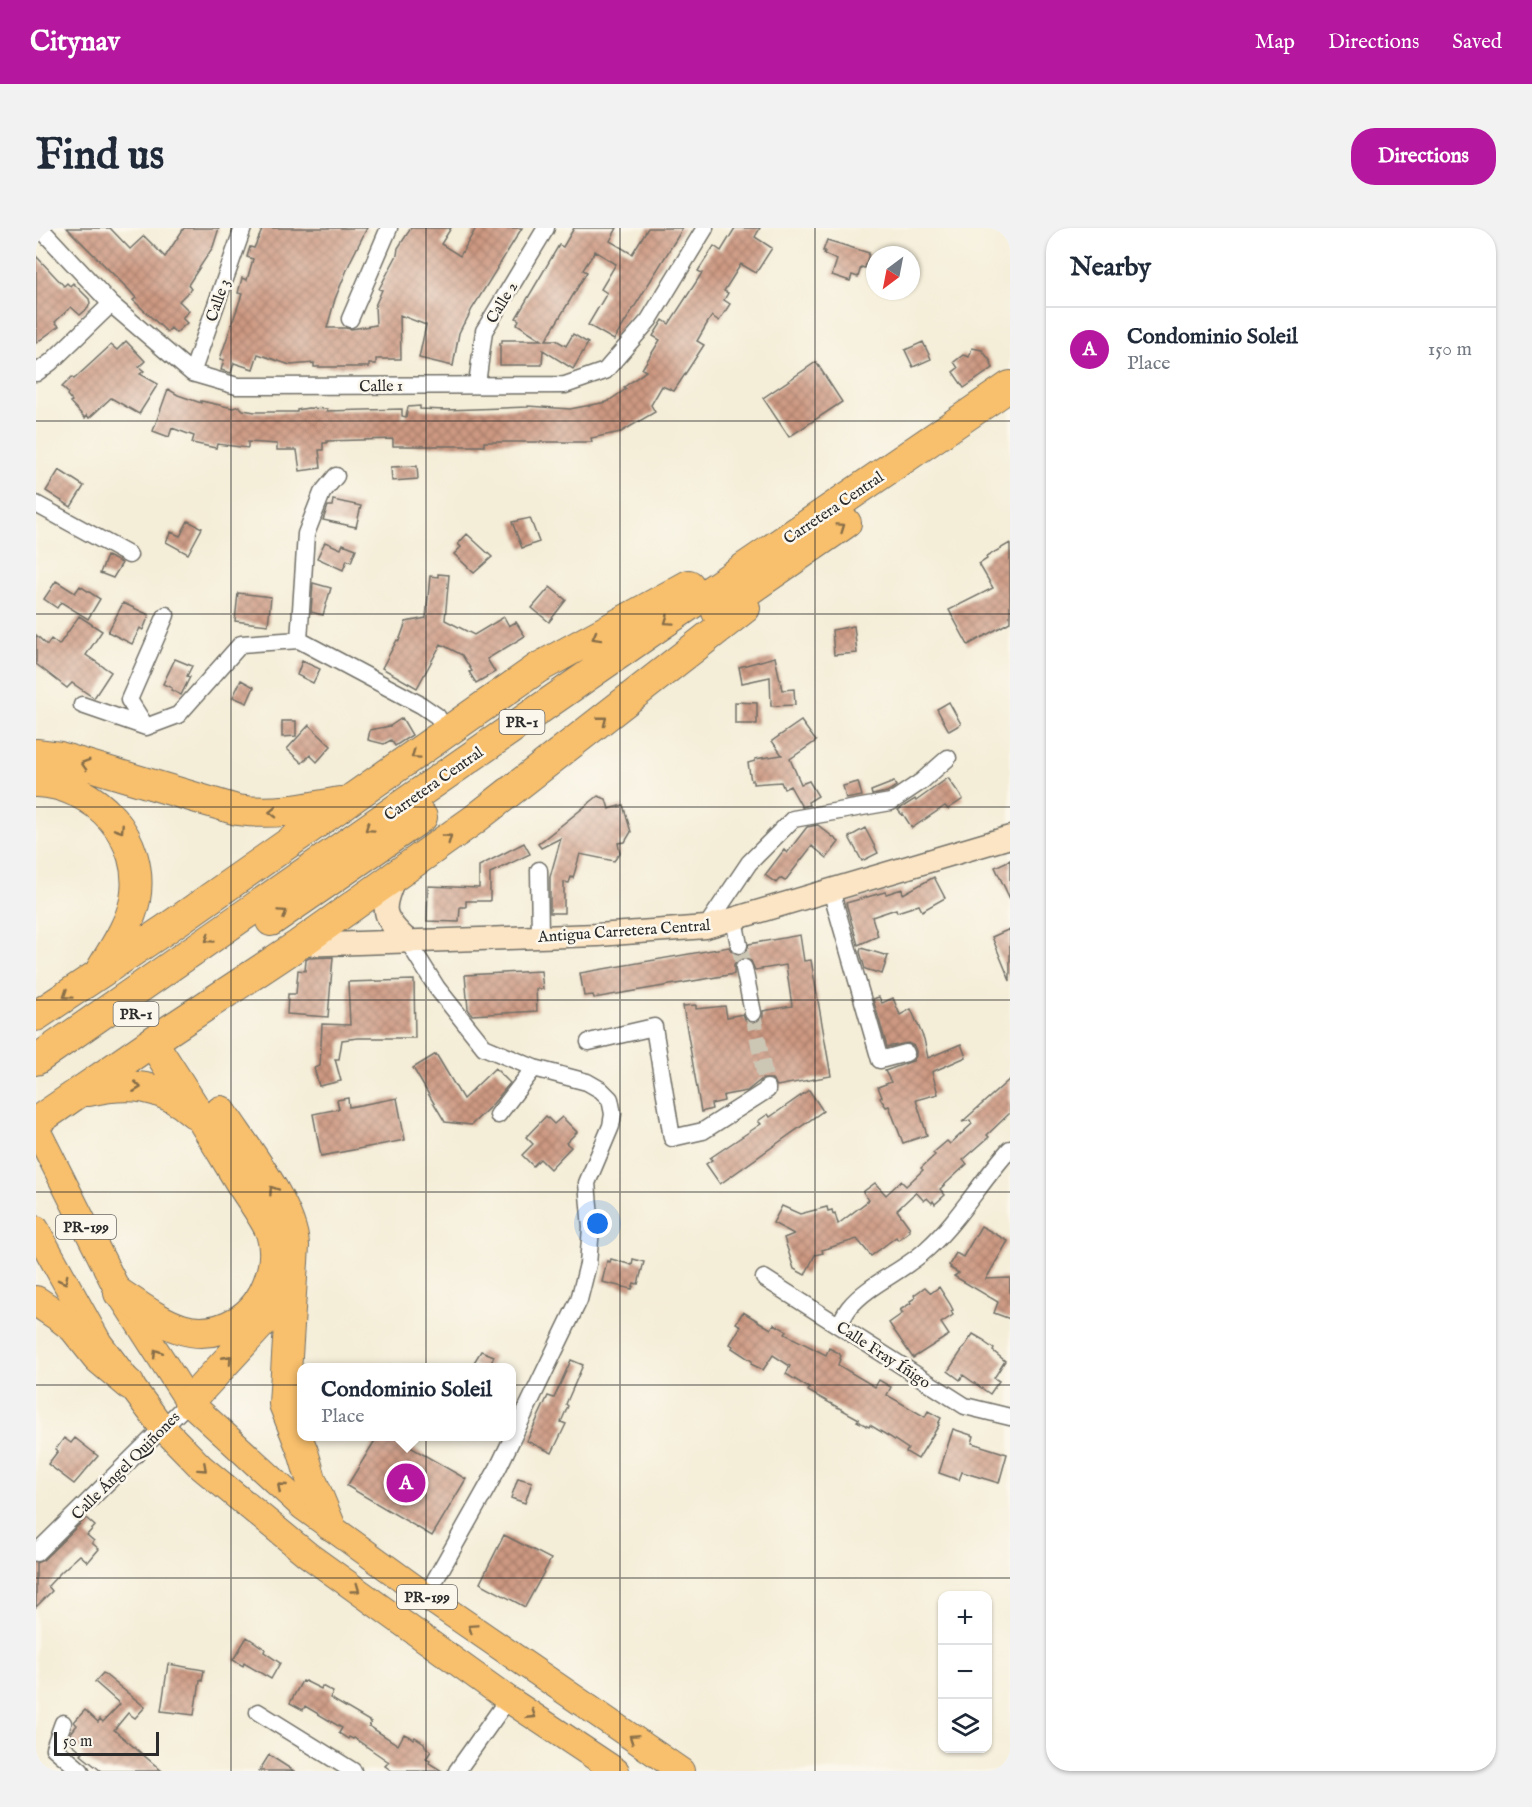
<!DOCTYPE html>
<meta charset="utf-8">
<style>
body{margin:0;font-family:"IM FELL English",serif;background:#f2f2f3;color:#1f2937}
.controls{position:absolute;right:18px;bottom:18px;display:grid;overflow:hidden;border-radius:12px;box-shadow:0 2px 4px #0004}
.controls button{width:54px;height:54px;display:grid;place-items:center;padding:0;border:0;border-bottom:2px solid #e0e1e3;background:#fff;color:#1f2937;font:30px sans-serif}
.compass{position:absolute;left:830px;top:18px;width:54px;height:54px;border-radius:50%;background:#fff;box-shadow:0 2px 4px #0004;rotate:212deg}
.scale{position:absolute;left:18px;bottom:15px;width:105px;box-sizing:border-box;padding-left:6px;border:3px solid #2b2b2b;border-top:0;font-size:16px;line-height:21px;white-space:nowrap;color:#2b2b2b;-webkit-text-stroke:4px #fbf7ec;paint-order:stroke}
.you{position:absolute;left:562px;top:996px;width:21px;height:21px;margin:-15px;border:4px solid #fff;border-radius:50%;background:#1a73e8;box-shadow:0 0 0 9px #1a73e833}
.badge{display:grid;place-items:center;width:39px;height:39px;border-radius:50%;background:#b5179e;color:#fff;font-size:20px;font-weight:700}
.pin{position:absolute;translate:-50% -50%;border:3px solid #fff;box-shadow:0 2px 6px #0006}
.popup{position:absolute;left:261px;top:1135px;width:219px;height:78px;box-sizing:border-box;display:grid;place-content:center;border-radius:12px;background:#fff;filter:drop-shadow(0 2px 4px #0005);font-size:20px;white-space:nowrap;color:#747a83}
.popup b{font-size:22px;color:#1f2937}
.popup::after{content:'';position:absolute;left:50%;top:100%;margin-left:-12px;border:12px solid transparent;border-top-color:#fff}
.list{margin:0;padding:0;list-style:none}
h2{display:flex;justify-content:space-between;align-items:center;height:78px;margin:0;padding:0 24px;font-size:26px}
h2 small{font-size:20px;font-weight:400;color:#747a83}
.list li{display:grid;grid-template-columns:39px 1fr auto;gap:18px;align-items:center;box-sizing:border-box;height:84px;padding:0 24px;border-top:2px solid #e0e1e3}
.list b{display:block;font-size:22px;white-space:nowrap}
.list p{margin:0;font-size:20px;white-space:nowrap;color:#747a83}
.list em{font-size:20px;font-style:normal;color:#747a83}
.icon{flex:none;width:33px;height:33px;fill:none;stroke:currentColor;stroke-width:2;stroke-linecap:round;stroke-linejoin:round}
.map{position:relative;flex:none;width:974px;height:1543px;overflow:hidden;border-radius:24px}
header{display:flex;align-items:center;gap:36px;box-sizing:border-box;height:84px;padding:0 30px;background:#b5179e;color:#fff}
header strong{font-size:28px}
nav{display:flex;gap:33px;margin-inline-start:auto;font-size:21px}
.intro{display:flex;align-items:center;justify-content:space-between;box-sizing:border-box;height:144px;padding:0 36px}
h1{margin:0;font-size:42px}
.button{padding:15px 27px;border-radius:24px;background:#b5179e;color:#fff;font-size:21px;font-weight:700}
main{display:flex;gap:36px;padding:0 36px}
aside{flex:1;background:#fff;border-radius:24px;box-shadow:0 2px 4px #0004}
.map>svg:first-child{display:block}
.building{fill:url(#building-cross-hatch)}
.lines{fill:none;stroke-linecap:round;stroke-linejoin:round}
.street-tunnel{stroke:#ccc6b5;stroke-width:16;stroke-dasharray:16 8;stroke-linecap:butt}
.street-casing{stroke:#716f67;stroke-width:19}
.secondary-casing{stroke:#716f67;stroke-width:25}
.primary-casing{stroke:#716f67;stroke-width:28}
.highway-casing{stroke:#716f67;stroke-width:32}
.street{stroke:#fff;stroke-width:16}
.secondary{stroke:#fce5c4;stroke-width:22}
.primary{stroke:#f8bf6c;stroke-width:26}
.highway{stroke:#f8bf6c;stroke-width:30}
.oneway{stroke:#876e48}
.grid{fill:none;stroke:#2b2b2b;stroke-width:1.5;stroke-opacity:0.55}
.labels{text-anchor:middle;stroke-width:5;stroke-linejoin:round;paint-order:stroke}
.shield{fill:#fbf7ec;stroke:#696865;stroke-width:1.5}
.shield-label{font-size:15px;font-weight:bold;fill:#2b2b2b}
.street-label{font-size:16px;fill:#2b2b2b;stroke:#fbf7ec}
</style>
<header>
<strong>Citynav</strong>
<nav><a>Map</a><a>Directions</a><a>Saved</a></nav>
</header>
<div class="intro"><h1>Find us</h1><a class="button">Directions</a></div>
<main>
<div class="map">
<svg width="974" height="1543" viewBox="0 0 974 1543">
<defs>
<pattern id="building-cross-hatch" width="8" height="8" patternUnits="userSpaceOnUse" patternTransform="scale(1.5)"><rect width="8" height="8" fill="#cd9982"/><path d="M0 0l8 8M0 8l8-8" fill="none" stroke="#a77d6b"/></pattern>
</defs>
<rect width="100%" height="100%" fill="#fbf7ec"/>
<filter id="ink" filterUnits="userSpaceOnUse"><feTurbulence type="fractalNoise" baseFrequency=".0167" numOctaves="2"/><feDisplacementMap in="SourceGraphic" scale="12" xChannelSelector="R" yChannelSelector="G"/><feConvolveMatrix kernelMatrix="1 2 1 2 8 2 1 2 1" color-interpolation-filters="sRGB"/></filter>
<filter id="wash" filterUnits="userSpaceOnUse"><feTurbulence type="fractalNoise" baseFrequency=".008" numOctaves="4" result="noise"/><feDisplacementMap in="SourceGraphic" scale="24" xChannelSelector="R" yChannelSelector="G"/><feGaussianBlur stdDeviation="1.35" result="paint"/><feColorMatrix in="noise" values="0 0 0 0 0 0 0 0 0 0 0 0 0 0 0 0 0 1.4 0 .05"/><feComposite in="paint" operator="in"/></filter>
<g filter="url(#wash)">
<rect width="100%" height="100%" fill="#f4edd7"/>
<g id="blocks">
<!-- building -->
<path class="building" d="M31,0H74L94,21L108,8L129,29L148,0H183L177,19L152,57L155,61L143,73L153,83L146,90L151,95L140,105L135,100L131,104L97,72L100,70L94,63Z
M227,0H331L315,32L299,71L291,100H309L315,101L340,97L339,78L346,62L343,61L361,27L362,20L375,0H415L405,16L424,28L440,0H486L436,81L429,95H428L423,105L417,138L383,130L390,97L364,87L365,131H340V136H333V139H278V135L254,137L222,126L217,141L198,135L195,145L185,142L188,132L184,131L206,66L202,65L206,50L211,52L217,31L211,29L214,19L218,20Z
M538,0H581L574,13L596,26L612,0H647L578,112L552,97L571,65L565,61L580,36L559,23L547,42L551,44L510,112H520L530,118L537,106L552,115L537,141L507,122L506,137H464V115H466V112H506L481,96L483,92L480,90L523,17L527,19Z
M699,0H724L719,9L736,20L720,45L705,36L688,63L692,65L688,72L694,76L683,93L676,88L672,94L661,113L668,117L638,163L626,158L615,177L619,184L585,204L555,210L556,214H448V218H357V211L291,213V215H287V222H283L285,240L264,243L261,222H241V216L212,214V220L181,216L180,220L156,215L158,208L136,200L133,209L117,203L132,161L142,167L165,175V173L197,180L203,178L207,182L219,184H261V182L272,180L291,181V183L366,181V188L370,189L372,179L384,178V181L410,182L492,179V178L534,181L571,174L590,161L588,159L610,143L606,141L624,112L617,108L627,92L633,96L666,45L662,43L678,18L685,23Z
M791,12L833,25L829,40L825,39L822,49L816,47L814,53L796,47L801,32L788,26L789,23H787Z
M0,28L28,58L31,55L34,58L37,55L53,71L54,75L52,80L44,87L35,79L19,94L23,98L0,115Z
M90,113L109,133L103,139L108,143L104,146L122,156L103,186L75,170L53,190L51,187L49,190L34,174L36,173L31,167L32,165L26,159L36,149L38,151L75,117L81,122Z
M887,114L895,131L877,139L869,122Z
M936,120L946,122L956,135L955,136L957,140L928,160L917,144L922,140L918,134L927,127L933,129Z
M780,134L806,174L753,209L727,170Z
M381,238L382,251L356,253L355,239Z
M23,242L48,258L35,279L10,263Z
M297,272L325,278L320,299L287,292L292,278H296Z
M494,290L503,314L486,320L476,294Z
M152,293L166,300L152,326L130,314L135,304L144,308Z
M431,306L456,329L438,345L418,326L425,319L422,316Z
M289,314L305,321L307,316L320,321L315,334L311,332L307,342L281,330Z
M974,315V394L932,417L913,382L957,360L943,336L951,331L950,329Z
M71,328L86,335L77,350L64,345Z
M402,346L413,347L409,392L438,407L468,389L473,398L480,394L489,408L451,431L459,444L440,455L433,444L436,443L426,427L405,416L381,460L346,440L361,412L363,413L370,394L390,390L394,348L402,349Z
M20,353L39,365L44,358L64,371L52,391L25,374L21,380L8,371Z
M277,355L295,360L287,387L275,384Z
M514,359L530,372L513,394L496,380Z
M202,365L235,369L232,397L199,393Z
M87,375L113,387L107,402L104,400L96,416L72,404Z
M43,388L66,403L50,427L75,444L58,470L36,455L31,460L0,436V407L11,417L15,411L23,417Z
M818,398L821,425L798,427L796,402Z
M739,429L746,462L758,461L759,477L735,478L734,449L706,455L703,439Z
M139,431L156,438L151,448L154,449L145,467L135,462L136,460L127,456Z
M266,433L284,441L277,455L261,447Z
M205,452L218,459L211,475L197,469Z
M699,474L721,475V496H699Z
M913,474L925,496L913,503L901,481Z
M366,490L376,507L359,518L355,512L348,516L332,512L334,502L354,498Z
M246,493H260V508L246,509Z
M765,493L780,513L754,531L765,556L773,553L782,568L772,574L773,577L766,579L754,558L748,561L745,554L717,556V552L715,553L712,535L719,533V531L746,527L736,513Z
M273,497L295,518L281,534L274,527L266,535L251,521Z
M912,550L927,571L912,581L909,578L876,600L867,586L866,587L862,582L879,571L880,573Z
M822,554L826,568L810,571L807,558Z
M858,554L860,558L851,564L836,567L835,563Z
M562,568L570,571L573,581L587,577L595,604L589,614L582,615L584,625L578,633L544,626L537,650L535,649L533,655L528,654V685H514V649L525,610L505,620L502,616Z
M782,597L803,614L791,630L776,618L749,653L744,650L740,655L729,647L748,622L751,625L771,599Z
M829,600L842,625L826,633L813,609Z
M488,615L494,626L454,645V673H430V679H424L423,694L391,693L392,658L443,660V638Z
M974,632V671L959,639Z
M898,649L909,670L886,683L883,677L861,684L860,681L836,689L842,708L822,717L810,675L849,664L850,666L866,661L867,666Z
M974,701V753L956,709Z
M764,707L768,733L775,732L795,848L741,858L736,851H726L711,863L689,867L687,868L688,873L675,876L676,881L665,884L647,778L660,777V781L689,778L691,789L707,786L709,791L713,795H720L727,789V783L756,778L750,737L719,742L715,733L707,730L702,732L698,736V746L558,770L557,767L548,768L544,745L693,719L696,724L704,727L710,724L713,716Z
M825,720L852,728L846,746L829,741L824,724Z
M297,729L292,789L251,786L252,766H260L262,742L269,743L270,732L273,730Z
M505,743L507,761H500L501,783L436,787L432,781L429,747Z
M378,752L379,810H322L306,812L303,831H299L305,853L283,858L278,840L284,838L286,796L314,797L312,754Z
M843,769L846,775L857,770L864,787L875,781L888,811L892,830L925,816L930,829L896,844L902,866L880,872L891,907L867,915L853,878L850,879L844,870L846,869L842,859L855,854L849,843L877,833L880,828V823L878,818L872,815L851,819L837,771Z
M400,826L427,871L459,840L474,855L456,877L435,897L409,894L377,840Z
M974,851V885L951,907L953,909L927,932L931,936L904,961L909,967L899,976L897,973L896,975L891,970L888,973L880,964L861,982L874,1000L872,1001L874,1003L862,1012L860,1009L835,1028L821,1011L786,1022L787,1025L779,1027L769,1047L758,1041L748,1010L758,1006L737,995L746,978L764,986L791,979L792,983L796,982L797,986L799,985L802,996L833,972L827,964L839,955L850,967L865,953L870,958L887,942L885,940L899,927L897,925L911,913L914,916L936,896L934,892L926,894Z
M773,862L787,883L684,956L670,936L676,932L674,930L725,896L722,893L732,886L734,889Z
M312,870L313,879L361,870L369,912L285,928L277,886L303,881L301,872Z
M510,888L518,896L526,889L541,904L530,915L535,919L514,941L504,931L497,938L486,927L497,916L490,909Z
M945,998L972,1013L950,1051L974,1050V1091L958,1085L962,1074L918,1048L923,1045L914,1040L915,1039L913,1037L920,1025L927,1029Z
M575,1031L596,1037L597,1031L608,1034L602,1056L598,1055L596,1061L566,1054L571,1033L574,1034Z
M889,1059L895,1065L903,1059L914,1076L917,1082L915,1083L917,1087L905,1095L913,1107L877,1130L853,1095L867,1085L864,1082L875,1075L874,1073L879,1070L878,1067Z
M707,1084L735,1101L738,1096L751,1103L749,1106L790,1127L793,1120L803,1125L805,1128L802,1137L839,1159L843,1152L855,1159L851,1167L889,1189L892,1183L905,1190L902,1196L903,1197L882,1231L870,1224L872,1221L854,1209L834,1197L833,1199L821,1193L823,1191L772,1163L773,1160L750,1146L754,1138L737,1127L727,1142L715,1136L716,1133L696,1120L697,1118L694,1116L705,1098L700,1095Z
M937,1106L949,1113L948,1114L958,1121L957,1123L969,1133L958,1150L963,1153L954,1166L927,1147L924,1152L912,1143Z
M445,1123L458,1128L453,1140H445L437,1136Z
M535,1132L547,1137L530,1176L532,1178L525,1194L530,1196L516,1225L491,1213L512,1168L518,1170Z
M917,1201L938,1208L936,1215L971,1226L963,1255L926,1244L923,1252L903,1245Z
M341,1209H357L430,1251L396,1308L311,1258Z
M28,1210L35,1215L39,1210L62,1228L38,1256L12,1236L22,1223L20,1221Z
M482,1250L496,1254L489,1275L475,1270Z
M50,1290L59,1298L51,1307L58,1313L56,1315L63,1321L52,1334L44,1327L25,1344L12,1358L16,1363L0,1379V1335L7,1332Z
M468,1307L515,1331L489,1379L444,1355Z
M211,1409L229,1421L228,1424L244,1435L235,1451L208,1435L207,1438L197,1432Z
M132,1436L168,1442L166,1453L164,1452L162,1467H161L158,1487L125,1483Z
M67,1445L109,1479L99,1490L92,1485L78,1502L126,1543H65L45,1527L47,1525L32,1512L35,1505L41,1497L38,1494L49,1482L62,1494L64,1491L67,1494L84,1476L59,1454Z
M266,1453L268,1454L269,1453L285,1461L286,1458L297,1464L294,1470L335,1494L333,1498L362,1517L368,1506L378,1511L379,1509L388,1515L390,1520L395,1523L390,1531L394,1533L393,1535L406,1543H356L349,1538L353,1534L318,1510L317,1511L313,1509L312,1511L303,1505L306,1500L269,1478L267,1482L254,1475Z
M233,1527L258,1543H223Z"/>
</g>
</g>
<g filter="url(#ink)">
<use href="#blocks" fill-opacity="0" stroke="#716f67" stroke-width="1.5"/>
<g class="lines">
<!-- street-tunnel -->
<path class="street-tunnel" d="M703,717L708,740
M717,785L731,860"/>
<!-- street casing -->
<g class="street-casing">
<path id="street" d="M4,0L75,76L156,145L201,158L529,157L569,143L613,92L669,0
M314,91L353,0
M0,145L15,134L75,76
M156,145L207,0
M441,156L448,103L510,0
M0,276L93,327
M263,412L270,306L286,265L300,248
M46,477L110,499L142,487L205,416L263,412L385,477L401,488L411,504
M110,499L93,472L130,387
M503,642L504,708
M795,662L844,832L870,825
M698,691L703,717
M670,699L713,635L757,591L855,574L886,553L912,530
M371,712L401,760L448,819L498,840L551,854L565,862L574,871L577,886L575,898L551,955L555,1000L552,1036L543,1072L462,1240L390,1368
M708,740L717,785
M553,814L618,799L636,910L667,903L731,862V860
M462,887L498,840
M728,1050L929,1178L974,1189
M803,1096C807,1091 809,1085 813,1080C832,1056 868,1043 891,1021C923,992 945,953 974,921
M0,1325L153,1174
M222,1484L317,1543
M27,1495L18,1520L45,1543
M421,1543L472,1471"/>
</g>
<!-- secondary casing -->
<g class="secondary-casing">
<path id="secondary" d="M359,649C345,681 345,688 371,712
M262,717L562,707L670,699L974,609"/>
</g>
<!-- primary casing -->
<g class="primary-casing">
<path id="primary" d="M0,900L83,1065L153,1174L267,1279L390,1368L645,1543
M0,1001L63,1115L126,1199L165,1239L272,1327L472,1471L580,1543"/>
</g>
<!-- highway casing -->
<g class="highway-casing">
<path id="highway" d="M681,384L810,295
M0,526L24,529L201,582C238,587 267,581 304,574
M0,554C60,556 110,611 99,672C94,697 78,720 65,742
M235,693L386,589
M0,788L130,701L502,440L653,357
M0,832L613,405L974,158
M52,863C93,854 126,856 158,885
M185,883C207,917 256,978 258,1017C258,1021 256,1027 255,1031
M0,894L132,803L262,717L439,591L709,380
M258,1018L248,1176L267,1224L275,1251L294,1297
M83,1065C121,1090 156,1121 202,1093C229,1077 245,1035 235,1005C230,991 212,967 204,954C176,907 147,861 117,815
M0,1073L24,1089L38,1100L62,1130L93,1156
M153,1174L234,1086"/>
</g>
<!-- street -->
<use href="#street" class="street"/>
<!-- secondary -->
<use href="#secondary" class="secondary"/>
<!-- primary -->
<use href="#primary" class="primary"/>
<!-- highway -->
<use href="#highway" class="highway"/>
</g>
<!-- one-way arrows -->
<defs><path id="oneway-chevron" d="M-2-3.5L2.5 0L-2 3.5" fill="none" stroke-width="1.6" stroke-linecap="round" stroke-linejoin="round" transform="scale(1.5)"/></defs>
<g class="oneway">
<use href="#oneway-chevron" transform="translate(805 299) rotate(-35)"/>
<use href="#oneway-chevron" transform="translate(632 393) rotate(145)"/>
<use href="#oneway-chevron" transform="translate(560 409) rotate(151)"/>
<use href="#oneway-chevron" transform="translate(567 492) rotate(-38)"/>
<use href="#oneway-chevron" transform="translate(379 527) rotate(145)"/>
<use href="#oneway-chevron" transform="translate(49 536) rotate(-163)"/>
<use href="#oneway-chevron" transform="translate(237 584) rotate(179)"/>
<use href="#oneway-chevron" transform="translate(333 600) rotate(145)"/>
<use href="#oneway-chevron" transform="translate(84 601) rotate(57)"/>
<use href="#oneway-chevron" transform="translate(412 610) rotate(-36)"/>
<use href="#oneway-chevron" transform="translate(247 685) rotate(-34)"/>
<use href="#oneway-chevron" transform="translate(173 711) rotate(145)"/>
<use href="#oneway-chevron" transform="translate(31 767) rotate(146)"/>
<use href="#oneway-chevron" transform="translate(101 859) rotate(7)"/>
<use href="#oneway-chevron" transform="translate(237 962) rotate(-124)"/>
<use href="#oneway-chevron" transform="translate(28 1052) rotate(62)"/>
<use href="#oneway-chevron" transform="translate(121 1125) rotate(-122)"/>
<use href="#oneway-chevron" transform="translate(192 1131) rotate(-48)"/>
<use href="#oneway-chevron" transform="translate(167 1240) rotate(42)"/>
<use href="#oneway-chevron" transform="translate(245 1259) rotate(-139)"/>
<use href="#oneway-chevron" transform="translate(320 1361) rotate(36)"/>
<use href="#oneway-chevron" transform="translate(436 1400) rotate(-146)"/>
<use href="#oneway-chevron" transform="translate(496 1487) rotate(33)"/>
<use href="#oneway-chevron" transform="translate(597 1510) rotate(-146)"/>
</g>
</g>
<!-- grid -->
<path class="grid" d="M195,0V1543M390,0V1543M584,0V1543M779,0V1543M0,193H974M0,386H974M0,579H974M0,772H974M0,964H974M0,1157H974M0,1350H974"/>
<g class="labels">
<!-- shield labels -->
<g class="shield">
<rect x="463.5" y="482" width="45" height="24" rx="4.5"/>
<rect x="77.5" y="774" width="45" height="24" rx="4.5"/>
<rect x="20" y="987" width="60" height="24" rx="4.5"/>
<rect x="361" y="1357" width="60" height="24" rx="4.5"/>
</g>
<g class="shield-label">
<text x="486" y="499">PR-1</text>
<text x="100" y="791">PR-1</text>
<text x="50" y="1004">PR-199</text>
<text x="391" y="1374">PR-199</text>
</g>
<!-- street labels -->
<g class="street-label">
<text transform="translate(181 72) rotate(-71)" y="6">Calle 3</text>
<text transform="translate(465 74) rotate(-59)" y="6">Calle 2</text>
<text transform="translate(345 157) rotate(-1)" y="6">Calle 1</text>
<text transform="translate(797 279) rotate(-34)" y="6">Carretera Central</text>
<text transform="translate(397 555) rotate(-35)" y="6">Carretera Central</text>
<text transform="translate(588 702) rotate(-4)" y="6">Antigua Carretera Central</text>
<text transform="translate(848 1126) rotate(33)" y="6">Calle Fray Íñigo</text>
<text transform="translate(89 1237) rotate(-45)" y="6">Calle Ángel Quiñones</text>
</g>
</g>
</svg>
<div class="controls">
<button>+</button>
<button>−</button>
<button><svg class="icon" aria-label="layers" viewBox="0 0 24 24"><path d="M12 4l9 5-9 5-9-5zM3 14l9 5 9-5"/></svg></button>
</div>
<svg class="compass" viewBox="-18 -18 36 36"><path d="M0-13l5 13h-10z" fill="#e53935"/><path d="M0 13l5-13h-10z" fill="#747a83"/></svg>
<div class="scale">50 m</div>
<div class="you"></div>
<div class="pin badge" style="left:370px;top:1255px">A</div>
<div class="popup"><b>Condominio Soleil</b>Place</div>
</div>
<aside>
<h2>Nearby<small></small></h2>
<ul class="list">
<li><span class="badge">A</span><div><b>Condominio Soleil</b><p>Place</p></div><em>150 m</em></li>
</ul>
</aside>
</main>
